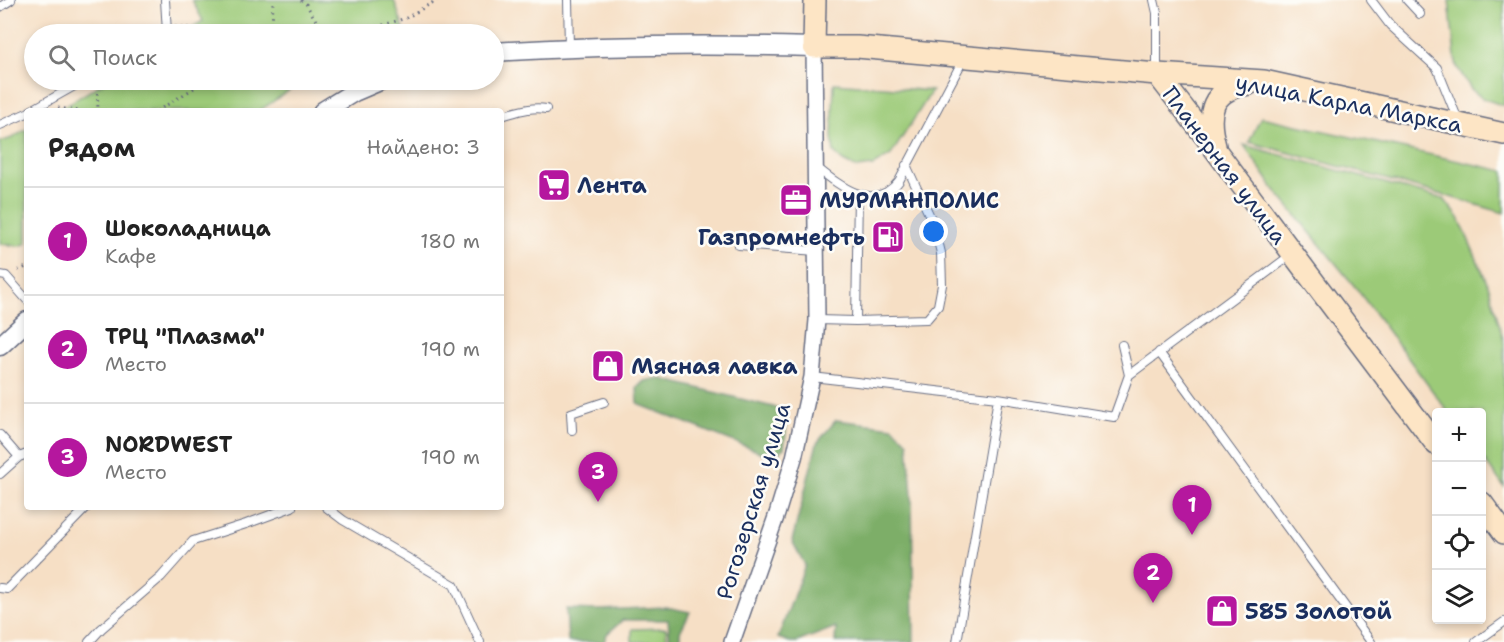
<!DOCTYPE html>
<html lang="ru">
<meta charset="utf-8">
<style>
body{margin:0;font-family:"Shantell Sans",sans-serif;background:#f2f2f2;color:#222}
.controls{position:absolute;right:18px;bottom:18px;display:grid;overflow:hidden;border-radius:6px;box-shadow:0 3px 9px #0003}
.controls button{width:54px;height:54px;display:grid;place-items:center;padding:0;border:0;border-bottom:2px solid #e0e0e0;background:#fff;color:#222;font:30px sans-serif}
.you{position:absolute;left:934px;top:232px;width:21px;height:21px;margin:-15px;border:4px solid #fff;border-radius:50%;background:#1a73e8;box-shadow:0 0 0 9px #1a73e833}
.badge{display:grid;place-items:center;width:39px;height:39px;border-radius:50%;background:#b5179e;color:#fff;font-size:20px;font-weight:700}
.pin{position:absolute;translate:-50% -50px;filter:drop-shadow(0 2px 3px #0008)}
.pin::after{content:'';position:absolute;top:32px;width:21px;height:18px;background:inherit;clip-path:polygon(0 0,100% 0,50% 100%)}
.list{margin:0;padding:0;list-style:none}
h2{display:flex;justify-content:space-between;align-items:center;height:78px;margin:0;padding:0 24px;font-size:26px}
h2 small{font-size:20px;font-weight:400;color:#767676}
.list li{display:grid;grid-template-columns:39px 1fr auto;gap:18px;align-items:center;box-sizing:border-box;height:108px;padding:0 24px;border-top:2px solid #e0e0e0}
.list b{display:block;font-size:22px;white-space:nowrap}
.list p{margin:0;font-size:20px;white-space:nowrap;color:#767676}
.list em{font-size:20px;font-style:normal;color:#767676}
.icon{flex:none;width:33px;height:33px;fill:none;stroke:currentColor;stroke-width:2;stroke-linecap:round;stroke-linejoin:round}
.map{position:relative;flex:none;width:1504px;height:642px;overflow:hidden}
.search{position:absolute;background:#fff;box-shadow:0 3px 9px #0003;left:24px;top:24px;width:480px;height:66px;display:flex;align-items:center;gap:15px;box-sizing:border-box;padding:0 21px;border-radius:33px;color:#767676;font-size:22px}
.panel{position:absolute;background:#fff;box-shadow:0 3px 9px #0003;left:24px;top:108px;width:480px;height:402px;border-radius:6px}
.map>svg:first-child{display:block}
.green{fill:#9cca78;stroke:#5c7c6b;stroke-width:1.5}
.forest{fill:#7dae68;stroke:#4c6e63;stroke-width:1.5}
.lines{fill:none;stroke-linecap:round;stroke-linejoin:round}
.service-casing{stroke:#686d82;stroke-width:10}
.minor-casing{stroke:#686d82;stroke-width:18}
.tertiary-casing{stroke:#686d82;stroke-width:21}
.secondary-casing{stroke:#686d82;stroke-width:24}
.path{stroke:#686d82;stroke-width:3;stroke-dasharray:1.5 4.5;stroke-linecap:butt}
.service{stroke:#fff;stroke-width:8}
.minor{stroke:#fff;stroke-width:15}
.tertiary{stroke:#fff;stroke-width:18}
.secondary{stroke:#fde5c5;stroke-width:21}
.labels{text-anchor:middle;stroke-width:5;stroke-linejoin:round;paint-order:stroke}
.street-label{font-size:22px;fill:#1b2f5e;stroke:#fdfcf7}
.poi-label{font-size:22px;font-weight:bold;fill:#1b2f5e;stroke:#fdfcf7;text-anchor:start}
</style>
<div class="map">
<svg width="1504" height="642" viewBox="0 0 1504 642">
<rect width="100%" height="100%" fill="#fdfcf7"/>
<filter id="ink" filterUnits="userSpaceOnUse"><feTurbulence type="fractalNoise" baseFrequency=".0167" numOctaves="2"/><feDisplacementMap in="SourceGraphic" scale="12" xChannelSelector="R" yChannelSelector="G"/><feConvolveMatrix kernelMatrix="1 2 1 2 8 2 1 2 1" color-interpolation-filters="sRGB"/></filter>
<filter id="wash" filterUnits="userSpaceOnUse"><feTurbulence type="fractalNoise" baseFrequency=".008" numOctaves="4" result="noise"/><feDisplacementMap in="SourceGraphic" scale="24" xChannelSelector="R" yChannelSelector="G"/><feGaussianBlur stdDeviation="1.35" result="paint"/><feColorMatrix in="noise" values="0 0 0 0 0 0 0 0 0 0 0 0 0 0 0 0 0 1.4 0 .05"/><feComposite in="paint" operator="in"/></filter>
<g filter="url(#wash)">
<rect width="100%" height="100%" fill="#f6dfc5"/>
<!-- green -->
<path class="green" d="M192,0H394L404,30L396,34H181L203,21Z
M1449,0H1504V106L1482,98L1471,89L1457,67L1455,57Z
M108,80H309L293,88L259,111H56Z
M834,83L932,91L891,155L873,166L857,168L843,161L834,153L832,137Z
M1261,117L1504,171V213L1440,194L1249,142Z
M27,129V243L20,246L0,244V142L12,138Z
M1244,145L1444,199L1459,218L1489,287L1504,342V487L1482,457V412H1448L1356,288L1274,189Z
M666,628L667,642H632V629Z"/>
<!-- forest -->
<path class="forest" d="M658,378L781,409C789,422 786,434 784,448L777,454H765L638,404L637,388L644,381Z
M836,420L893,427L908,442L912,495L914,642H835L836,627L797,642H790L778,638L805,565L792,541L817,443Z
M666,607L690,612L680,632V642H670L668,620H623L607,634L604,642H568L566,609L599,610Z"/>
</g>
<g filter="url(#ink)">
<g class="lines">
<!-- service casing -->
<g class="service-casing">
<path id="service" d="M568,0L569,47
M1154,0L1157,13V72
M1371,0L1390,25L1437,68L1458,120
M1407,0L1420,14
M0,7L11,0
M163,34L167,32L165,0
M30,111L85,80
M501,116C516,112 531,106 546,109
M0,125L27,113
M816,167C840,186 874,214 899,181L963,60
M858,194L856,321L927,319L938,306L942,285L941,253L934,225L906,165
M739,245L816,251
M0,275L6,276L27,300
M817,320L856,321
M1122,345L1129,375
M1159,352L1371,642
M812,377L998,398L1114,417L1129,375L1291,255
M572,430L571,413L604,402
M0,435L19,457
M0,474L19,457L27,454
M326,507L343,520L454,585L480,642
M0,588L7,589L87,507
M89,642L101,629L161,577L193,541L246,524L292,507
M957,642L998,398
M1476,642L1504,622"/>
</g>
<!-- minor casing -->
<g class="minor-casing">
<path id="minor" d="M732,642L777,514L794,458L812,377L817,320L814,47"/>
</g>
<!-- tertiary casing -->
<g class="tertiary-casing">
<path id="tertiary" d="M494,52C600,45 707,44 814,47
M323,111L354,92L382,80
M0,346L27,321"/>
</g>
<!-- secondary casing -->
<g class="secondary-casing">
<path id="secondary" d="M815,0L814,47H857L1157,74L1264,81L1504,134
M1157,74L1205,136L1293,254L1436,444
M1215,146C1206,112 1211,89 1249,84
M1482,503L1504,533"/>
</g>
<!-- path -->
<path class="path" d="M301,0L306,4L324,34
M175,27L189,28L194,34
M270,34L272,31L273,0
M354,34L406,18L437,0
M97,81L98,111
M58,108L80,111
M157,111L207,80
M18,270L27,267"/>
<!-- service -->
<use href="#service" class="service"/>
<!-- minor -->
<use href="#minor" class="minor"/>
<!-- tertiary -->
<use href="#tertiary" class="tertiary"/>
<!-- secondary -->
<use href="#secondary" class="secondary"/>
</g>
</g>
<!-- icons -->
<defs>
<g id="supermarket-square" transform="scale(1.725)"><rect x="-9" y="-9" width="18" height="18" rx="4" fill="#b5179e" stroke="#fdfcf7"/><path d="M-6-5.5h2.5l.6 2H6L4.5 2H-2.5L-4.4-4H-6ZM-1.5 3.2a1.3 1.3 0 1 0 .1 0ZM3 3.2a1.3 1.3 0 1 0 .1 0Z" fill="#fff"/></g>
<g id="office-square" transform="scale(1.725)"><rect x="-9" y="-9" width="18" height="18" rx="4" fill="#b5179e" stroke="#fdfcf7"/><path d="M-6-3h4V-5.5h4V-3h4V5H-6ZM-1-4.5V-3h2v-1.5ZM-6 0V1H6V0Z" fill="#fff"/></g>
<g id="fuel-square" transform="scale(1.725)"><rect x="-9" y="-9" width="18" height="18" rx="4" fill="#b5179e" stroke="#fdfcf7"/><path d="M-5.5-6h7V0h2V4h1.3V-2.5L3-4.5l.8-.8L6-3V5H2.5V1h-1V6h-7ZM-4.2-4.7v3.2H.2V-4.7Z" fill="#fff"/></g>
<g id="shop-square" transform="scale(1.725)"><rect x="-9" y="-9" width="18" height="18" rx="4" fill="#b5179e" stroke="#fdfcf7"/><path d="M-5-2.5h2.3a2.7 3.5 0 0 1 5.4 0H5L5.5 6h-11ZM-1.5-2.5h3a1.5 2.3 0 0 0-3 0Z" fill="#fff"/></g>
</defs>
<g fill-rule="evenodd">
<use href="#supermarket-square" x="554" y="185"/>
<use href="#office-square" x="796" y="200"/>
<use href="#fuel-square" x="888" y="237"/>
<use href="#shop-square" x="608" y="366"/>
<use href="#shop-square" x="1222" y="611"/>
</g>
<g class="labels">
<!-- street labels -->
<g class="street-label">
<text transform="translate(1349 103) rotate(11)" y="8">улица Карла Маркса</text>
<text transform="translate(1225 165) rotate(53)" y="8">Планерная улица</text>
<text transform="translate(753 501) rotate(-73)" y="8">Рогозерская улица</text>
</g>
<!-- poi labels -->
<g class="poi-label">
<text x="577" y="193">Лента</text>
<text x="819" y="208">МУРМАНПОЛИС</text>
<text x="865" y="245" text-anchor="end">Газпромнефть</text>
<text x="631" y="374">Мясная лавка</text>
<text x="1245" y="619">585 Золотой</text>
</g>
</g>
</svg>
<div class="controls">
<button>+</button>
<button>−</button>
<button><svg class="icon" aria-label="locate" viewBox="0 0 24 24"><circle cx="12" cy="12" r="6"/><path d="M12 2v4M12 18v4M2 12h4M18 12h4"/></svg></button>
<button><svg class="icon" aria-label="layers" viewBox="0 0 24 24"><path d="M12 4l9 5-9 5-9-5zM3 14l9 5 9-5"/></svg></button>
</div>
<div class="you"></div>
<div class="pin badge" style="left:1192px;top:535px">1</div>
<div class="pin badge" style="left:1153px;top:603px">2</div>
<div class="pin badge" style="left:598px;top:502px">3</div>
<div class="search"><svg class="icon" aria-label="search" viewBox="0 0 24 24"><circle cx="10" cy="10" r="6"/><path d="M15 15l6 6"/></svg>Поиск</div>
<section class="panel">
<h2>Рядом<small>Найдено: 3</small></h2>
<ul class="list">
<li><span class="badge">1</span><div><b>Шоколадница</b><p>Кафе</p></div><em>180 m</em></li>
<li><span class="badge">2</span><div><b>ТРЦ &quot;Плазма&quot;</b><p>Место</p></div><em>190 m</em></li>
<li><span class="badge">3</span><div><b>NORDWEST</b><p>Место</p></div><em>190 m</em></li>
</ul>
</section>
</div>
